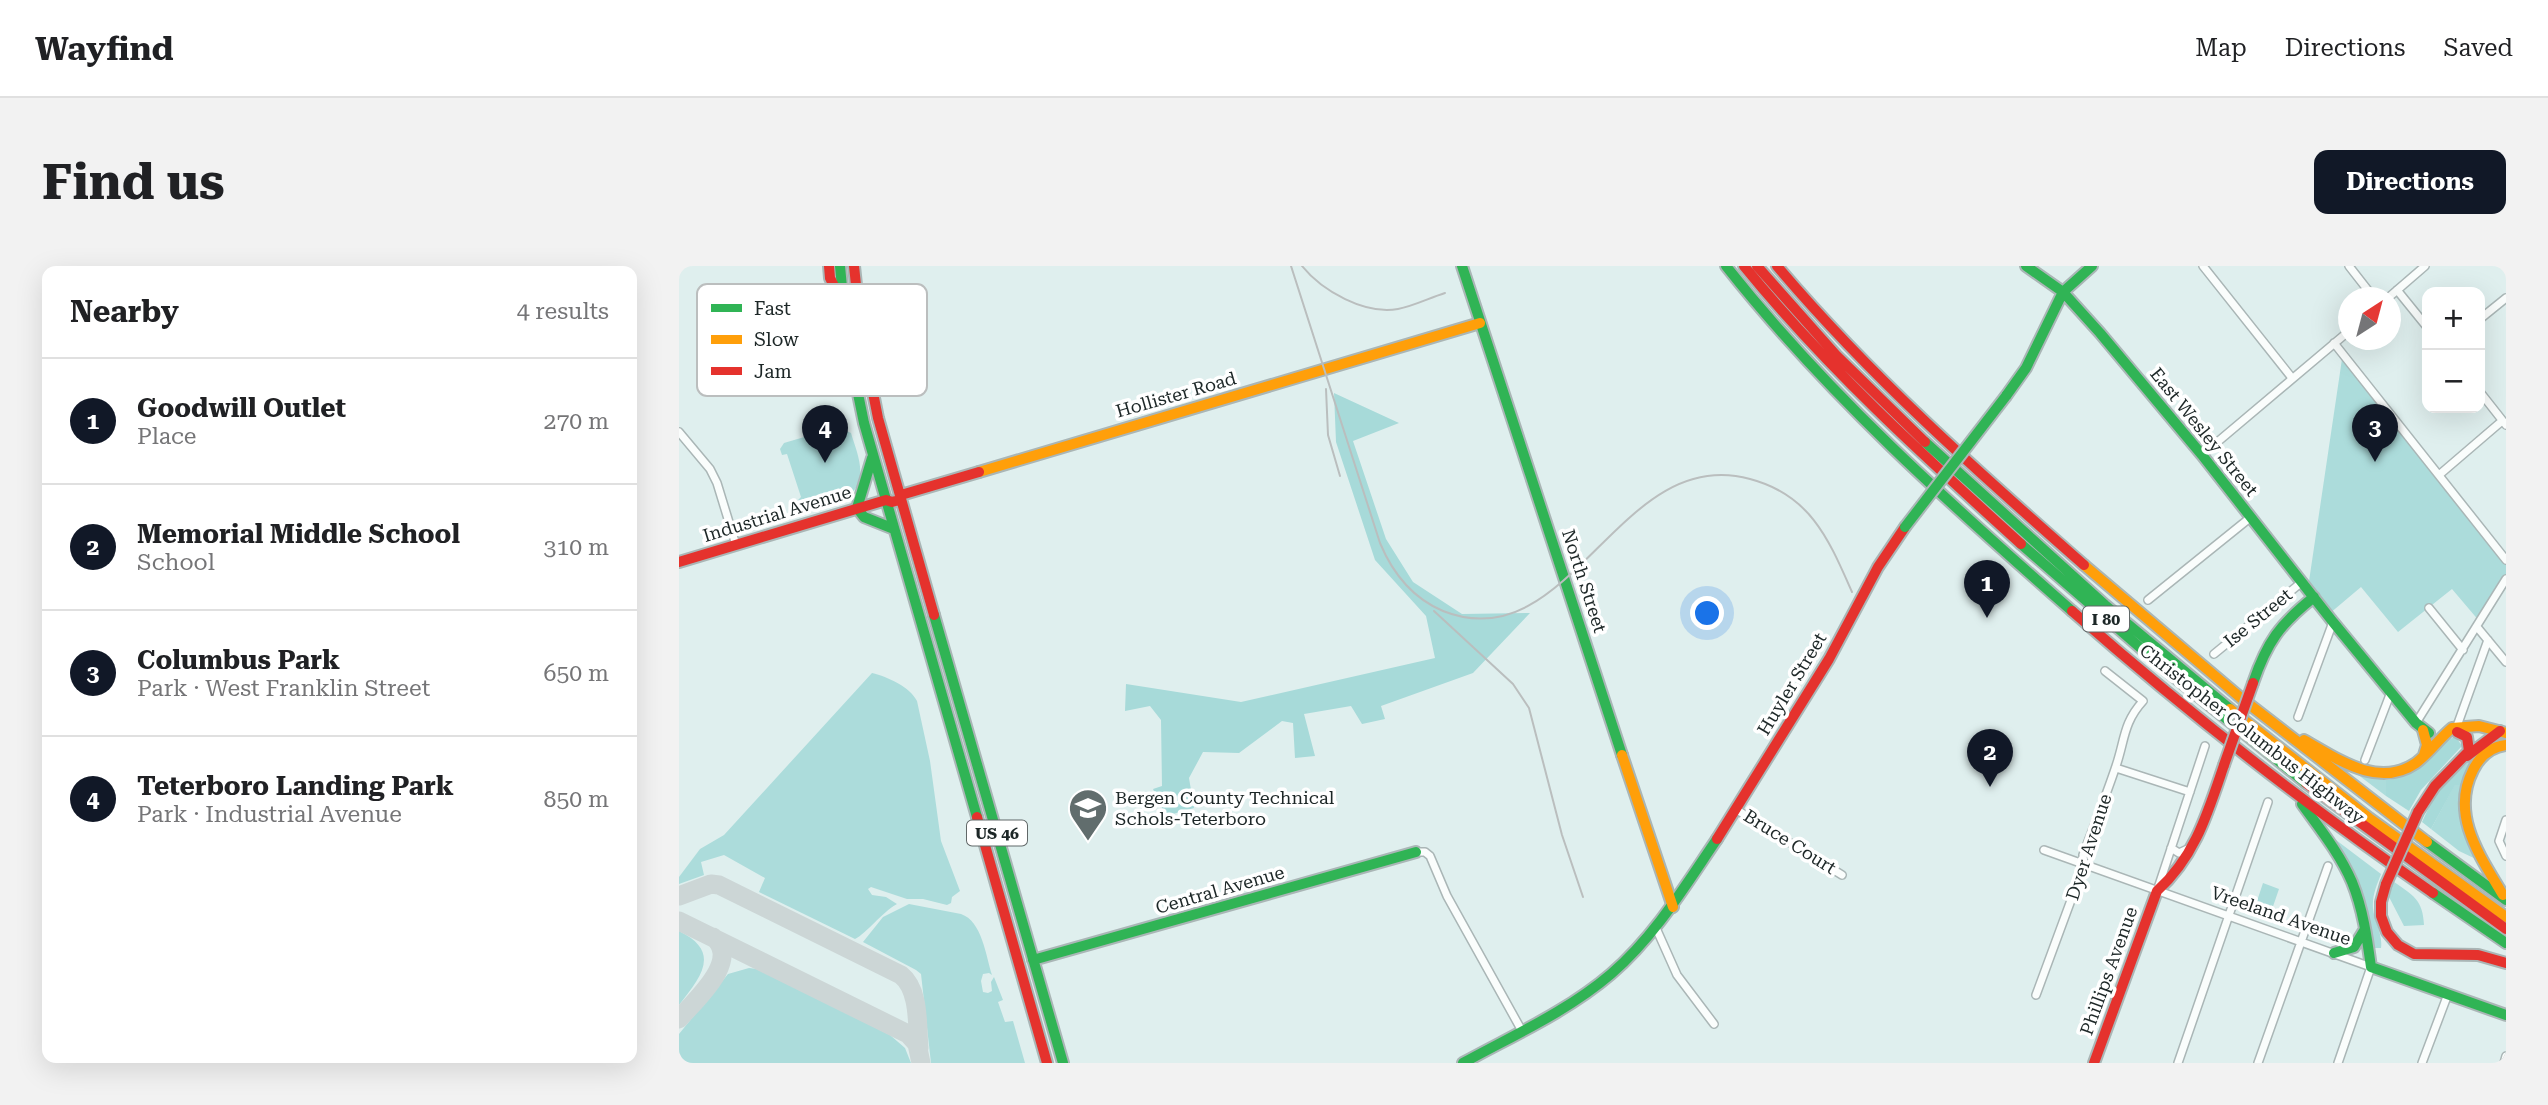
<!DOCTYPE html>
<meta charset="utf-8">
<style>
body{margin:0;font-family:"Roboto Serif",serif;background:#f2f2f2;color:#202124}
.controls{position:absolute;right:21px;top:21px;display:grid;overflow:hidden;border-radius:14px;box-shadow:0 7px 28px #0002}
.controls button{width:63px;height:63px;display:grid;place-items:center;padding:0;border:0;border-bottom:2px solid #e0e0e0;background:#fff;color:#202124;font:35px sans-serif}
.compass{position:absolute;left:1659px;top:21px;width:63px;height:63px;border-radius:50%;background:#fff;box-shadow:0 7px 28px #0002;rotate:36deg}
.you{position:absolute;left:1029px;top:348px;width:24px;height:24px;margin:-18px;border:5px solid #fff;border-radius:50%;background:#1a73e8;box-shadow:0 0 0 10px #1a73e833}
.badge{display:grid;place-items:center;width:46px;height:46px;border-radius:50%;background:#111827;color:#fff;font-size:23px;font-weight:700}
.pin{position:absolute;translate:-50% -58px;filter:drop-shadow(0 2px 4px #0008)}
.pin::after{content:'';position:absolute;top:37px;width:24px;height:21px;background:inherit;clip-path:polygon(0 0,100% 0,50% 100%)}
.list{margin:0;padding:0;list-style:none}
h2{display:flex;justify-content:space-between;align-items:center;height:91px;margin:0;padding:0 28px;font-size:30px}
h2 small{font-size:23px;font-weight:400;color:#757577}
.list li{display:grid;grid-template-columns:46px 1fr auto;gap:21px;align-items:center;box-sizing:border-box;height:126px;padding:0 28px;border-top:2px solid #e0e0e0}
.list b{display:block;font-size:26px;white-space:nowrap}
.list p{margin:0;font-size:23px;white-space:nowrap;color:#757577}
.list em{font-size:23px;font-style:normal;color:#757577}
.map{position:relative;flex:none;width:1827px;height:797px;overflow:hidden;border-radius:14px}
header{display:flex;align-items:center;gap:42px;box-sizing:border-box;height:98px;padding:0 35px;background:#fff;border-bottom:2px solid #e0e0e0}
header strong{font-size:33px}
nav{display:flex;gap:38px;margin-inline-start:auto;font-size:24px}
.intro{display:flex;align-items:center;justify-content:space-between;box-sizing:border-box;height:168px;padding:0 42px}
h1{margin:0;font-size:49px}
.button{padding:18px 32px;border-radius:14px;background:#111827;color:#fff;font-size:24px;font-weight:700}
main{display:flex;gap:42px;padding:0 42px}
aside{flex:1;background:#fff;border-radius:14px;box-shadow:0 7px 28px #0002}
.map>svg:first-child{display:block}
.green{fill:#acdcdb}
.forest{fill:#a7dad9}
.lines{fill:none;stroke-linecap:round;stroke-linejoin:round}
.taxiway{stroke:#ccd6d6;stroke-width:19}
.street-casing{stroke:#aab6b6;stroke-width:10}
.fast-casing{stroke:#aab6b6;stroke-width:14}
.slow-casing{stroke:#aab6b6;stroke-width:14}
.jam-casing{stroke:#aab6b6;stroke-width:14}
.street{stroke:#fafdfc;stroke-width:7}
.fast{stroke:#30b455;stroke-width:10}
.slow{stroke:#ff9f0a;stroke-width:10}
.jam{stroke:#e5322d;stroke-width:10}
.rail{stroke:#babebe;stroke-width:2}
.fast-bridge-casing{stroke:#aab6b6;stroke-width:14;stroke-linecap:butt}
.jam-bridge-casing{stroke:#aab6b6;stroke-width:14;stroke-linecap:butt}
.fast-bridge{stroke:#30b455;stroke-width:10}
.jam-bridge{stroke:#e5322d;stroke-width:10}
.labels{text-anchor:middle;stroke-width:7;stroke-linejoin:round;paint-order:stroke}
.shield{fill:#fff;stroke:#616868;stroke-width:2}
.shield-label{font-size:16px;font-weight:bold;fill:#1d2727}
.street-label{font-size:18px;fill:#1d2727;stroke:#fff}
.poi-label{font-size:18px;fill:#1d2727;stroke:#fff;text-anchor:start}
.key{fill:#fff;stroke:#bbbebe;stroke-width:2}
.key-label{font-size:19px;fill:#1d2727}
</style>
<header>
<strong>Wayfind</strong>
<nav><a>Map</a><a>Directions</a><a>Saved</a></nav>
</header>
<div class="intro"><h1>Find us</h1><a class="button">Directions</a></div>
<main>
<aside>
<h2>Nearby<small>4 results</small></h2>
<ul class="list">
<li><span class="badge">1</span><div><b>Goodwill Outlet</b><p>Place</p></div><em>270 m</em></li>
<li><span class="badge">2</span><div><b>Memorial Middle School</b><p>School</p></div><em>310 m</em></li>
<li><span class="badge">3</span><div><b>Columbus Park</b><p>Park · West Franklin Street</p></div><em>650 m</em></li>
<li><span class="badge">4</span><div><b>Teterboro Landing Park</b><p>Park · Industrial Avenue</p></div><em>850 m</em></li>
</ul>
</aside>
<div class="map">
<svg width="1827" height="797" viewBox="0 0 1827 797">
<rect width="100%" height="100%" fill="#dfefee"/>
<!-- green -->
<path class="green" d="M1663,93L1827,299V313L1801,356L1773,323L1719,366L1682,321L1650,348L1629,322Z
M159,161L172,167C178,187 189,210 173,227L132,243L119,234L122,231L108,188L103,189L101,183L105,177Z
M193,407C209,411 231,421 238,435L251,495L262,575L281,625L273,631L272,637L268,639L244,633H228L192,621L189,623L193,629L207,631L218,638C202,647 188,667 176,673L80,626L86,612L45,589L22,596L25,609L0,618V611L21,583L45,569Z
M1678,508L1707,514V530Z
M1776,518L1782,519L1799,594L1780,585L1752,563Z
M1657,574L1702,608C1698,619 1693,629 1694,642C1695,656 1704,667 1702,682H1693Z
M1715,616C1734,629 1744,634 1745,659L1725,660L1709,629Z
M1584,617L1600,623L1590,652L1574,647Z
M230,638L282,648C303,655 307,690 313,709L310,707L304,708L302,715L304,726L309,727L313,725L312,716L315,711L324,734L319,736L326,756L334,755L346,797H252L242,708L237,704L184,676L204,651Z
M0,665C43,686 22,711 0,739Z
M70,702L78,703L211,769L226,782L232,797H0V768L49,708Z"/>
<!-- forest -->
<path class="forest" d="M655,127L720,157L674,175L707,273L734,316L783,348L851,347L794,407L702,440L706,453L683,458L672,440L625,448L636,490L616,492L614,457L603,455L560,487L524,486L510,512L515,542L487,550L474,523L483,520L482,454L471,440L446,445L447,418L562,436L756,392L747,350L696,294L657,176Z
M1777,471L1783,480L1742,524L1730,545L1707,530V514C1750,509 1749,477 1777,471Z
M1796,490L1782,519H1776L1752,563L1743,556L1757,526Z"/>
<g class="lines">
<!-- taxiway -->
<path class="taxiway" d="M0,630L32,618L40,619L222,709C241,724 238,760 240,782
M0,655L229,768L238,778L242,797
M0,753C15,735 63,694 34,671"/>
<!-- street casing -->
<g class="street-casing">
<path id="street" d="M1524,0L1613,112
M1670,0L1695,32
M1718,24L1748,61
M1709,32L1746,0
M1801,53L1827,32
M1655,77L1827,294
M1801,126L1827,159
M0,166L31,203L38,217L57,279
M1523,189L1670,65
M1760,209L1823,155
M1469,334L1572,251
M1750,342L1784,384
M1798,361L1827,396
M1535,388L1623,316
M1619,451L1654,356
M1737,457L1827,313
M1778,460L1809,374
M1686,494L1712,426
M1437,502L1511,526
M1058,544L1163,609
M1827,554L1820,575L1827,590
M1492,582L1500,587L1513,581
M1365,584L1692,701L1659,797
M737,586H746L751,590L768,630L843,765
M1479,622L1526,480
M977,662L998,709L1035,758
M1357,729L1405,599L1404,589C1415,560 1427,530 1437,500C1446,474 1444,457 1464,435L1426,405
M1499,797L1589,536
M1579,797L1649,600
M1743,797L1769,728
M1825,797L1827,790"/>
</g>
<!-- fast casing -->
<g class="fast-casing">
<path id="fast" d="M161,0L168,74L185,157L298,551
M783,0L943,489
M1047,0C1148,128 1271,238 1393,345
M1347,0L1384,26L1421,67L1523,189L1654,356L1737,457L1750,467
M1327,130L1347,102L1384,26L1413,0
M1246,176L1426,339L1551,443
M193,192L178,242L185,251L215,263
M1342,278L1487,404L1627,517
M255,349L384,797
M1574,417C1588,376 1601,358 1635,331
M1623,538C1641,563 1661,588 1673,616C1684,643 1688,672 1692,701
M1748,576L1827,634
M1754,627L1827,677
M1655,687L1675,681L1686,663
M354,694L737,586
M1692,701L1827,749
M784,797C833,770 889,745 932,708C976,670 1006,620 1038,573"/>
</g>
<!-- slow casing -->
<g class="slow-casing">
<path id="slow" d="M300,206L801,57
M1405,299L1562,432L1748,576
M1551,443L1690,552L1827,651
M1773,462L1800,460L1827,467
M1744,464L1748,479L1745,489
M1625,474C1659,493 1699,523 1737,497C1750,487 1760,473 1773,462
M943,489L994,641
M1824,629C1801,590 1771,549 1794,504C1801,490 1811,481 1827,479"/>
</g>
<!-- jam casing -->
<g class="jam-casing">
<path id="jam" d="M150,0L151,12L159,28
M175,0L182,66L199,152L255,349
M1065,0C1148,102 1245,190 1342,278
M1078,0L1157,89L1246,176
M1098,0C1190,109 1298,205 1405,299
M0,296L207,234L213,236L220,234L222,229L300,206
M1393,345C1508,446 1628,540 1754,627
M1788,490L1821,465
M1627,517L1827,663
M1739,546L1756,520L1790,485L1788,471L1778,466
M298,551L368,797
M1038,573L1150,393L1199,301L1226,261
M1707,618L1702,636V650L1708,666L1719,679L1735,688L1799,689L1827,697
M1415,797L1478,625C1516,591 1529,546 1545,499"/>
</g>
<!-- street -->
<use href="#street" class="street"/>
<!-- fast -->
<use href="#fast" class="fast"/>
<!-- slow -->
<use href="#slow" class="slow"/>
<!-- jam -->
<use href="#jam" class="jam"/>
<!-- rail -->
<path class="rail" d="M612,0L701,277C714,308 733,332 764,345C892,396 939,177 1071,213C1132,229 1150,274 1173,326
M623,0C643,25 686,49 719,43C735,40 750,32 766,27
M647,123L649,169L661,210
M755,345L834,418L850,442L883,569L904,631"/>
<!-- fast-bridge casing -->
<g class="fast-bridge-casing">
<path id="fast-bridge" d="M1226,261L1327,130"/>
</g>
<!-- jam-bridge casing -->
<g class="jam-bridge-casing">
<path id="jam-bridge" d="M1545,499L1574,417
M1707,618L1739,546"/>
</g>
<!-- fast-bridge -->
<use href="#fast-bridge" class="fast-bridge"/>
<!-- jam-bridge -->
<use href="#jam-bridge" class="jam-bridge"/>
</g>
<!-- icons -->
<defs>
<g id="school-pin" transform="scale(2.0125)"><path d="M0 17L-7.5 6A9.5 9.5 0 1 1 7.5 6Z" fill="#616d6d" stroke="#fff"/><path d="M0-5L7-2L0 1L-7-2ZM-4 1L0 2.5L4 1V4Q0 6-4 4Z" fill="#fff"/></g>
</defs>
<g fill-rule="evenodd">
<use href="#school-pin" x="409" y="542"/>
</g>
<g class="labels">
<!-- shield labels -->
<g class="shield">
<rect x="1404" y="340.5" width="46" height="25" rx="5"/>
<rect x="288" y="554.5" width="60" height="25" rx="5"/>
</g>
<g class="shield-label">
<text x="1427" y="359">I 80</text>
<text x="318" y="573">US 46</text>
</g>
<!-- street labels -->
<g class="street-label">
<text transform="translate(497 129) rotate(-16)" y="6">Hollister Road</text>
<text transform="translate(1525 166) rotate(51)" y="6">East Wesley Street</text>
<text transform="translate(98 248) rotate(-17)" y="6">Industrial Avenue</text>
<text transform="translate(905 315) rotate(72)" y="6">North Street</text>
<text transform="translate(1579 352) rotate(-39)" y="6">Ise Street</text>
<text transform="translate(1113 418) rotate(-59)" y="6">Huyler Street</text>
<text transform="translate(1573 468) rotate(38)" y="6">Christopher Columbus Highway</text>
<text transform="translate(1111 576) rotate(32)" y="6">Bruce Court</text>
<text transform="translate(1410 581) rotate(-72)" y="6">Dyer Avenue</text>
<text transform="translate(541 624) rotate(-16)" y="6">Central Avenue</text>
<text transform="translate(1602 650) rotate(19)" y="6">Vreeland Avenue</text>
<text transform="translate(1430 705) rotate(-70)" y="6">Phillips Avenue</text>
</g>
<!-- poi labels -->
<g class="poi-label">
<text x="436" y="538">Bergen County Technical<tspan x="436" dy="21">Schols-Teterboro</tspan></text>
</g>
</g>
<!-- legend -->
<rect x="18" y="18" width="230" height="112" rx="10" class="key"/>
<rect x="32" y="38" width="31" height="8" fill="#30b455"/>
<rect x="32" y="69" width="31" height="9" fill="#ff9f0a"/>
<rect x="32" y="101" width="31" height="8" fill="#e5322d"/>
<g class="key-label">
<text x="75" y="49">Fast</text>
<text x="75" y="80">Slow</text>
<text x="75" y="112">Jam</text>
</g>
</svg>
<div class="controls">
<button>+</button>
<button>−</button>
</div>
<svg class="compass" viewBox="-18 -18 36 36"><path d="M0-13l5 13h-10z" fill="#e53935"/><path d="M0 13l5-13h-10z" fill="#757577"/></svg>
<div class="you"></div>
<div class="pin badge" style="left:1308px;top:352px">1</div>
<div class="pin badge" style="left:1311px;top:521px">2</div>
<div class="pin badge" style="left:1696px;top:196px">3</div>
<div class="pin badge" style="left:146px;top:197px">4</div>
</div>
</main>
